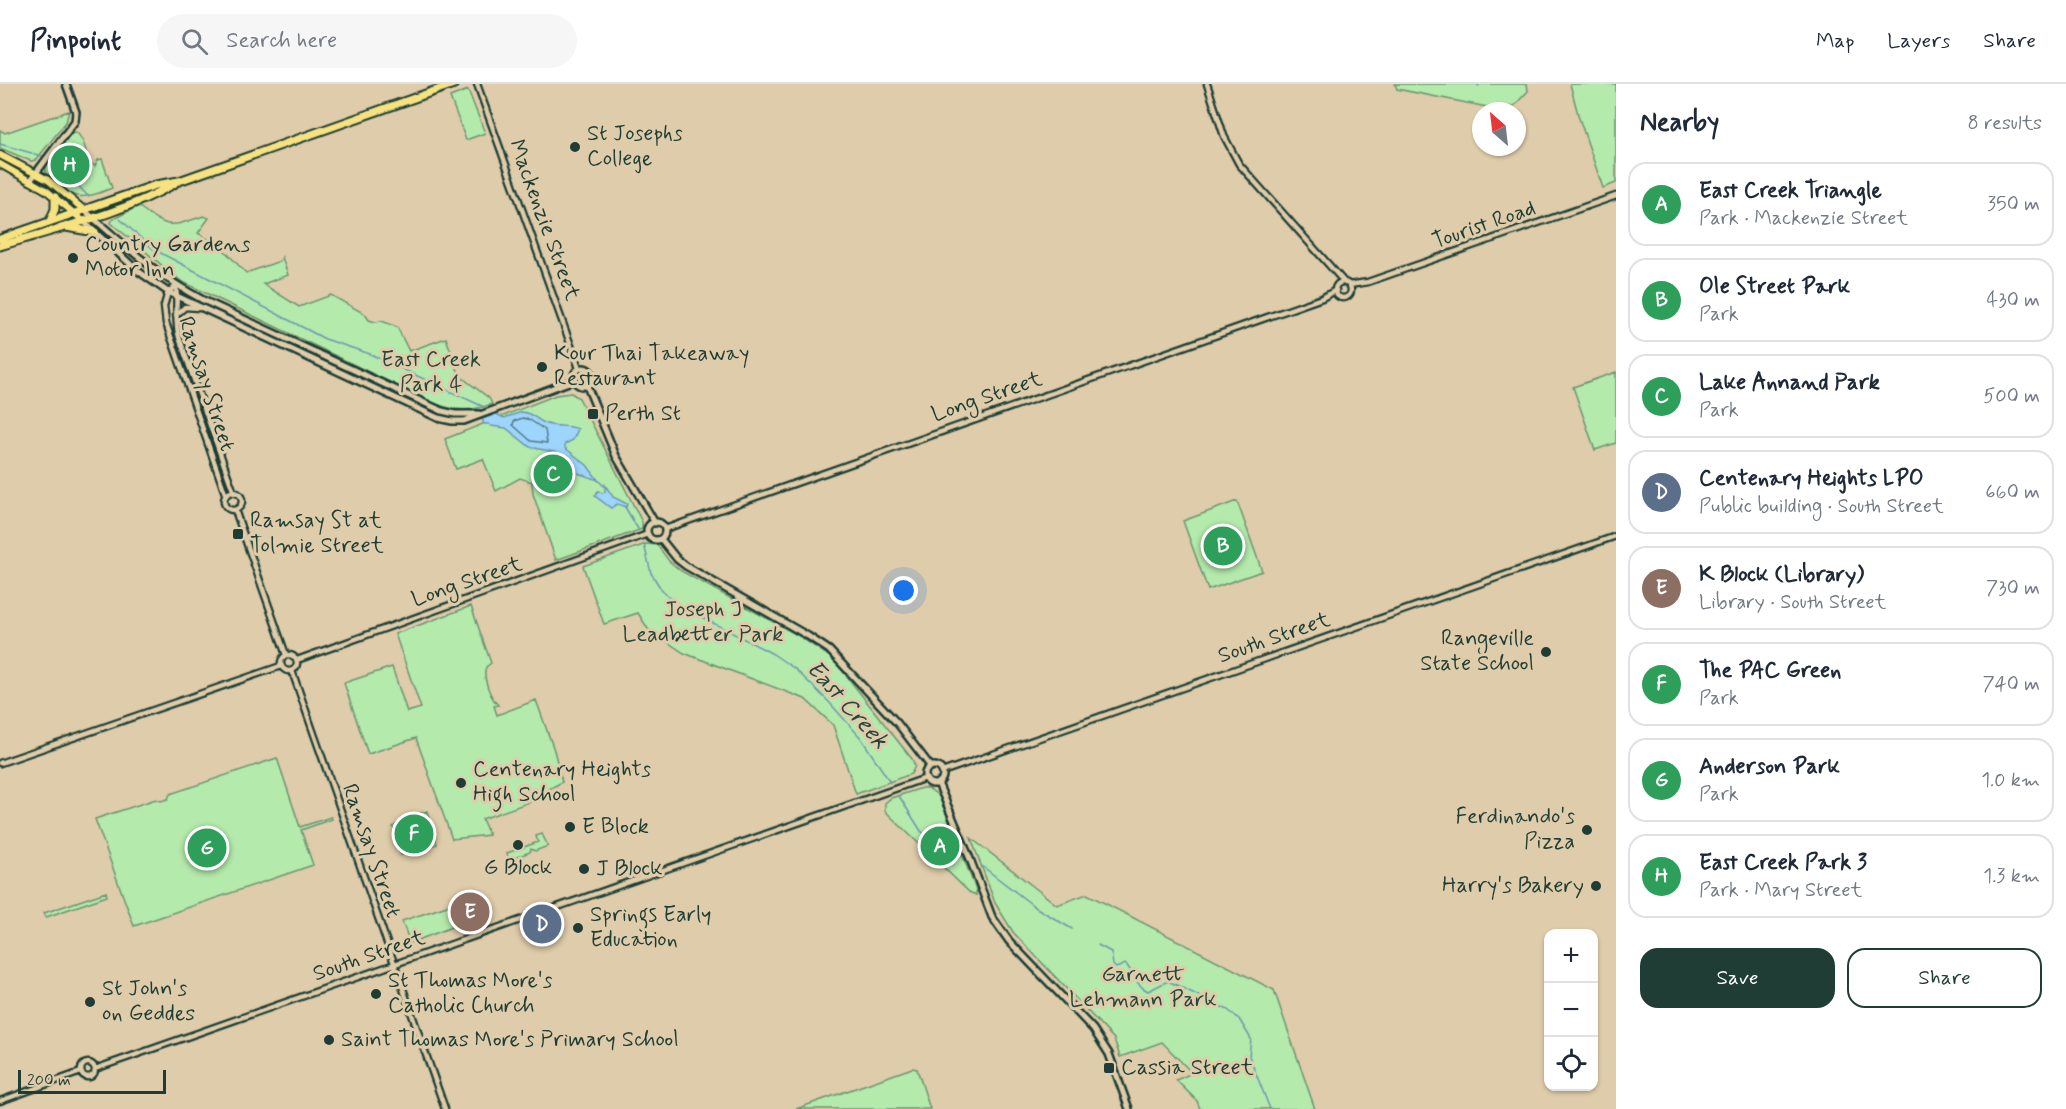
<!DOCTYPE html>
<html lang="en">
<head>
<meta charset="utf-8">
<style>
	body { margin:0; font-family:Mynerve,sans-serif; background:#f6f6f7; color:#1f2937 }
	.controls { position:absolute; right:18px; bottom:18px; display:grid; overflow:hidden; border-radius:12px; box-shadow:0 2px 4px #0004 }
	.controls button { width:54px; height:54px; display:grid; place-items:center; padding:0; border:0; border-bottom:2px solid #e0e1e3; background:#fff; color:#1f2937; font:30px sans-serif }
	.compass { position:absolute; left:1472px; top:18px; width:54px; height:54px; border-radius:50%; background:#fff; box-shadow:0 2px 4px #0004; rotate:332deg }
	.scale { position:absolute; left:18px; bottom:15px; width:148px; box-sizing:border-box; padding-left:6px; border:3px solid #1f3d34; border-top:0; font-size:16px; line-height:21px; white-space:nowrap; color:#1f3d34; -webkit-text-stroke:4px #dfccaa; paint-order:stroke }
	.you { position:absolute; left:904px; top:507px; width:21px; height:21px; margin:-15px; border:4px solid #fff; border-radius:50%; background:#1a73e8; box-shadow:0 0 0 9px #1a73e833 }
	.badge { display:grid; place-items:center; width:39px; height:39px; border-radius:50%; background:#1f3d34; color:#fff; font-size:20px; font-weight:700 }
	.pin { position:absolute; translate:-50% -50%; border:3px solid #fff; box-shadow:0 2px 6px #0006 }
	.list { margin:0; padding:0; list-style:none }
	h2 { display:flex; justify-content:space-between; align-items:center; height:78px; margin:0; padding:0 24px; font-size:26px }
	h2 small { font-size:20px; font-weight:400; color:#747a83 }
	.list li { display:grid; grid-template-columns:39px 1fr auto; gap:18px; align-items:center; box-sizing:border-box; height:84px; margin:0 12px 12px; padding:0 12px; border:2px solid #e0e1e3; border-radius:18px }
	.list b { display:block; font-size:22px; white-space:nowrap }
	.list p { margin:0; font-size:20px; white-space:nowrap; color:#747a83 }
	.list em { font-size:20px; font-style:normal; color:#747a83 }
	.actions { display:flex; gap:12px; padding:18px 24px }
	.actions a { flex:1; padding:14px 0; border:2px solid #1f3d34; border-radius:18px; text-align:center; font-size:21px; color:#1f3d34 }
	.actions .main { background:#1f3d34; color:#fff }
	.icon { flex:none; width:33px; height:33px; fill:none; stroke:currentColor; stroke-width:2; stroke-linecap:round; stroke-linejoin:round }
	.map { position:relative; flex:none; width:1616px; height:1025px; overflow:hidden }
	header { display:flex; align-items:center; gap:36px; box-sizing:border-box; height:84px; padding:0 30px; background:#fff; border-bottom:2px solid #e0e1e3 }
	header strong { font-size:28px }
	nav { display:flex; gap:33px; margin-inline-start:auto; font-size:21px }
	.search { width:420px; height:54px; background:#f6f6f7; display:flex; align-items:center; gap:15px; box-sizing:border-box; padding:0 21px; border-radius:33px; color:#747a83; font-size:22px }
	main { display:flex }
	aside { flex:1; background:#fff }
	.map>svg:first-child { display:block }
	.green { fill:#b4eaac; stroke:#6a9470; stroke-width:1.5 }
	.water { fill:#9ed5fd; stroke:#6b98ad; stroke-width:1.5 }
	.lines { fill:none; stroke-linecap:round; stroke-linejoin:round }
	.shore { stroke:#527a84; stroke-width:1.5 }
	.stream { stroke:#6b98ad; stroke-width:1.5 }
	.tertiary-casing { stroke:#1f3d34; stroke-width:9 }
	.secondary-casing { stroke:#1f3d34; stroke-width:10 }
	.primary-casing { stroke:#1f3d34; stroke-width:10 }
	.trunk-casing { stroke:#1f3d34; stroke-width:11 }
	.tertiary { stroke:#dfccaa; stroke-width:4.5 }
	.secondary { stroke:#dfccaa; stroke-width:5 }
	.primary { stroke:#f7e281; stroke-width:6 }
	.trunk { stroke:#f7e281; stroke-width:7 }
	.poi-dot { fill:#1f3d34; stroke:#dfccaa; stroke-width:2 }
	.labels { text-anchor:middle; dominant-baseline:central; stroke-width:6; stroke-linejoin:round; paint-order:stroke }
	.poi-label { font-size:22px; fill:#1f3d34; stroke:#dfccaa; text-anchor:start }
	.street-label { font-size:22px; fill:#1f3d34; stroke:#dfccaa }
	.park-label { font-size:22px; fill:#26463a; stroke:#dfccaa }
	.water-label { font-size:24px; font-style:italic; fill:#25453e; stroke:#dfccaa }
</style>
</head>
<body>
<header>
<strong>Pinpoint</strong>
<div class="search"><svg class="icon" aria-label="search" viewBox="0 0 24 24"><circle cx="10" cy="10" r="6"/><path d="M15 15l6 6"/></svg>Search here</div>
<nav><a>Map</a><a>Layers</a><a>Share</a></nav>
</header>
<main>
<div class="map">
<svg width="1616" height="1025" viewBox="0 0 1616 1025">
	<rect width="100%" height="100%" fill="#dfccaa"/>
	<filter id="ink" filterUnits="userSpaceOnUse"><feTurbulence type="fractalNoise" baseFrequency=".0167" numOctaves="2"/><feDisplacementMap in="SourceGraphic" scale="12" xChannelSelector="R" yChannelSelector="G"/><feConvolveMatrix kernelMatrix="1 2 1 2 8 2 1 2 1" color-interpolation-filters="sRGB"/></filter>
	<g filter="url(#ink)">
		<path class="green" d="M1395 0H1527L1528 7 1515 21 1502 26 1397 5Z
			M1570 0H1616V99L1603 104 1579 34Z
			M468 6 485 49 466 56 450 13Z
			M69 27 66 38 36 76 31 77 0 64V46L5 49Z
			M76 48C83 54 88 68 86 77L95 82 98 76 102 75 112 104C73 120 76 113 46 89 43 79 67 50 76 48Z
			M138 122C169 145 168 144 204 132L209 134 198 149 221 163 246 189 280 177 282 173 288 191 263 200 299 223 331 211 365 230 369 236 375 238 382 237 397 243 409 267 446 254 460 292 489 314 492 320C470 328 455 327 433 319L181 197 111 139 112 136Z
			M1616 288V359L1595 366 1573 303Z
			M571 309 579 314 642 438V445L556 476 533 410 532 398 520 394 496 407 483 375 456 385 445 355 556 311Z
			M1237 417 1262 487 1208 506 1183 437Z
			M646 460 657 461 669 477 681 487 797 551 833 575 912 675 915 682 911 690 856 710 833 641 805 615 684 569 648 545 638 529 604 540 583 482Z
			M471 522 491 579 486 583C482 593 490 613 498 621L494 622 497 631 536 616 554 666 562 698 547 706 549 711 482 735 489 751 452 755 416 654 368 670 344 599 392 583 407 628 421 624 395 550Z
			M277 674 300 743 331 733 332 735 301 746 313 781 134 842 95 735 156 715 161 717 168 715 170 710Z
			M922 704H928L939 712 976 806V811L969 808 885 727V719L891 714Z
			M427 727 429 734 427 735 433 746 432 747 434 749 437 760 401 771 399 767 401 766 393 743 404 735Z
			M542 750 548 762 535 767 531 765 530 768 509 776 507 769 538 758 536 752Z
			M971 754 1057 821 1087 810 1274 906 1315 1025H1200L1197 1017 1176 996 1192 989 1162 958 1120 973 1114 955 1013 848 995 819Z
			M106 808 107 812 46 833 44 829Z
			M450 821 457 841 410 859 402 837Z
			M912 984 917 985 930 1025H796Z"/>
		<path class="water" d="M522 328C532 329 535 334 544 339 554 344 567 340 578 345L573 356 565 360V364L587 381 598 396 569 386 565 383 558 369 530 363 506 344 491 342 489 340H484L482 335 496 330 504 334Z
			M605 401 613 413 627 420 626 423 617 420 611 424 595 412 598 407 602 409 605 408Z"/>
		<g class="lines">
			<path class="shore" d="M523 334 530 336 545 346 547 359 531 357 513 341 514 337Z"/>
			<path class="stream" d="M1476 0 1479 2
				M0 60 42 72
				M51 78 64 87 87 111
				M120 135 153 165 325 255 370 270 484 323
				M597 395 604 402
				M625 423 638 445
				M644 460 651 489 663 508 682 523 773 570 795 585 828 617 861 654 890 698
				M899 712 921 747 937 759 960 773
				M982 782 1035 823 1072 845
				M1098 861 1111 868 1113 881 1116 884 1126 880C1133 889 1136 902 1148 907L1168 897 1228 926 1239 935 1251 955 1249 972 1270 1025"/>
			<defs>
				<path id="tertiary" d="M477 0 579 284
					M1207 0 1224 52 1239 80 1345 199
					M1335 206a8 8 0 1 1 16 0a8 8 0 1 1-16 0Z
					M1349 201 1368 198 1616 112
					M176 231 185 223 200 224
					M224 417a9 9 0 1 1 18 0a9 9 0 1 1-18 0Z
					M226 412 166 239 164 222 168 208 176 202C178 220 174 235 179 253L234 409
					M235 426 286 571
					M665 445 1322 214 1336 206
					M281 579a8 8 0 1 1 16 0a8 8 0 1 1-16 0Z
					M297 576 648 450
					M292 587 445 1025
					M0 679 281 582
					M942 688 1616 452
					M81 986a7 7 0 1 1 14 0a7 7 0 1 1-14 0Z
					M95 985 926 694
					M0 1017 81 988"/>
				<path id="secondary" d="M30 97 75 37 76 28 66 0
					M84 126C122 159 157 192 203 216L442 327 455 330H479
					M83 137 138 187 168 208 438 334 452 337H464L574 296
					M574 293a9 9 0 1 1 18 0a9 9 0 1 1-18 0Z
					M587 302 616 372 655 439
					M647 447a9 9 0 1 1 18 0a9 9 0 1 1-18 0Z
					M661 455 677 475 686 482 808 552 829 566 898 640 931 683
					M925 691a9 9 0 1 1 18 0a9 9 0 1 1-18 0Z
					M938 699 970 775 992 833 1009 857 1093 945 1109 970 1129 1025"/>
				<path id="primary" d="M0 71 48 96 84 126
					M0 80 46 106 82 136"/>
				<path id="trunk" d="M50 137 55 125V113
					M66 143 95 148
					M0 155 156 101 179 97 454 0
					M0 162C58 144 121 130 174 100"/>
			</defs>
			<use href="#tertiary" class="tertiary-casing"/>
			<use href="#secondary" class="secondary-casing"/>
			<use href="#primary" class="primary-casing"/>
			<use href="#trunk" class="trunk-casing"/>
			<use href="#tertiary" class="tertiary"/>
			<use href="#secondary" class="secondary"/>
			<use href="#primary" class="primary"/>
			<use href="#trunk" class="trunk"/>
		</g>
	</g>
	<g class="poi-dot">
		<circle cx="575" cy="63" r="6"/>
		<circle cx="73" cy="174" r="6"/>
		<circle cx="542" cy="283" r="6"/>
		<rect x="587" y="324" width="12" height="12" rx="3"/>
		<rect x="232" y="444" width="12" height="12" rx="3"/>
		<circle cx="1546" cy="568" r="6"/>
		<circle cx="461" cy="699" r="6"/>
		<circle cx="570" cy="743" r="6"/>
		<circle cx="1587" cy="746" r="6"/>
		<circle cx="518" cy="761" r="6"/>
		<circle cx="584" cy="785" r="6"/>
		<circle cx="1596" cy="802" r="6"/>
		<circle cx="578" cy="844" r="6"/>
		<circle cx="376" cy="910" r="6"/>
		<circle cx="90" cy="918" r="6"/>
		<circle cx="329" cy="956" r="6"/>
		<rect x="1103" y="978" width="12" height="12" rx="3"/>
	</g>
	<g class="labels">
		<g class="poi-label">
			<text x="587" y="50">St Josephs<tspan x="587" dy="25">College</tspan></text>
			<text x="85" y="161">Country Gardens<tspan x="85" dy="25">Motor Inn</tspan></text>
			<text x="554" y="270">Kour Thai Takeaway<tspan x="554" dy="25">Restaurant</tspan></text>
			<text x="605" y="330">Perth St</text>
			<text x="250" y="437">Ramsay St at<tspan x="250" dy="25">Tolmie Street</tspan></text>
			<text x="1534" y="555" text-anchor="end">Rangeville<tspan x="1534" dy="25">State School</tspan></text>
			<text x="473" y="686">Centenary Heights<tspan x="473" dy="25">High School</tspan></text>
			<text x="1575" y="733" text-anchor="end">Ferdinando's<tspan x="1575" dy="25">Pizza</tspan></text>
			<text x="582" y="743">E Block</text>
			<text x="518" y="784" text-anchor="middle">G Block</text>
			<text x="596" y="785">J Block</text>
			<text x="1584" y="802" text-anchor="end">Harry's Bakery</text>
			<text x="590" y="831">Springs Early<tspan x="590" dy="25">Education</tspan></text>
			<text x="388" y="897">St Thomas More's<tspan x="388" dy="25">Catholic Church</tspan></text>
			<text x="102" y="905">St John's<tspan x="102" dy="25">on Geddes</tspan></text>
			<text x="341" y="956">Saint Thomas More's Primary School</text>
			<text x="1121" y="984">Cassia Street</text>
		</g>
		<g class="street-label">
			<text transform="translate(544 136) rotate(70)">Mackenzie Street</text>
			<text transform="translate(1484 141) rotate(-19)">Tourist Road</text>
			<text transform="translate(206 300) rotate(72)">Ramsay Street</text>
			<text transform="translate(987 313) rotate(-19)">Long Street</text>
			<text transform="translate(467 498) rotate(-19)">Long Street</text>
			<text transform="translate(1274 554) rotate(-19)">South Street</text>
			<text transform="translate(371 767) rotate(71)">Ramsay Street</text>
			<text transform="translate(369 872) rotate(-19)">South Street</text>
		</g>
		<g class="park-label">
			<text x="431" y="276">East Creek<tspan x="431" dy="25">Park 4</tspan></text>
			<text x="703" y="526">Joseph J<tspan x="703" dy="25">Leadbetter Park</tspan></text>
			<text x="1143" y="891">Garnett<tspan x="1143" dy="25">Lehmann Park</tspan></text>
		</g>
		<g class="water-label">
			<text transform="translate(847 621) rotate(48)">East Creek</text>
		</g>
	</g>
</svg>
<div class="controls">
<button>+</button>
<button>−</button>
<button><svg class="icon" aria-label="locate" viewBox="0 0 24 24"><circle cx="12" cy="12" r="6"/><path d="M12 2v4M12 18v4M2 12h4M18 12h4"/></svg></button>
</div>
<svg class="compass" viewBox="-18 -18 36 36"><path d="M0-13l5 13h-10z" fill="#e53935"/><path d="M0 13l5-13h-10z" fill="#747a83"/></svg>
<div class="scale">200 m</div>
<div class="you"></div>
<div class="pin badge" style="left:940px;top:762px;background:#2e9e5b">A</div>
<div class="pin badge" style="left:1223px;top:462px;background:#2e9e5b">B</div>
<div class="pin badge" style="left:553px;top:390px;background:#2e9e5b">C</div>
<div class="pin badge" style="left:542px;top:840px;background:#5c6f8a">D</div>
<div class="pin badge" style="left:470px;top:828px;background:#8d6e63">E</div>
<div class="pin badge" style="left:414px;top:750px;background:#2e9e5b">F</div>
<div class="pin badge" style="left:207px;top:764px;background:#2e9e5b">G</div>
<div class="pin badge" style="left:70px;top:81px;background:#2e9e5b">H</div>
</div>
<aside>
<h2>Nearby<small>8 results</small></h2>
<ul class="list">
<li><span class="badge" style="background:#2e9e5b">A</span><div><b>East Creek Triangle</b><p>Park · Mackenzie Street</p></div><em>350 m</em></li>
<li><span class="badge" style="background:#2e9e5b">B</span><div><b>Ole Street Park</b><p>Park</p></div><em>430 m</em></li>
<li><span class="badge" style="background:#2e9e5b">C</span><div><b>Lake Annand Park</b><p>Park</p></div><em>500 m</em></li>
<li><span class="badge" style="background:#5c6f8a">D</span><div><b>Centenary Heights LPO</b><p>Public building · South Street</p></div><em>660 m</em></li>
<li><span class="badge" style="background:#8d6e63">E</span><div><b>K Block (Library)</b><p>Library · South Street</p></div><em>730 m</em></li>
<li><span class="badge" style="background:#2e9e5b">F</span><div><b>The PAC Green</b><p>Park</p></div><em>740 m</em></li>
<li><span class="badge" style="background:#2e9e5b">G</span><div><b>Anderson Park</b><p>Park</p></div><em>1.0 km</em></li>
<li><span class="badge" style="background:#2e9e5b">H</span><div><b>East Creek Park 3</b><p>Park · Mary Street</p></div><em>1.3 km</em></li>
</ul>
<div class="actions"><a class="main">Save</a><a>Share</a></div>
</aside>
</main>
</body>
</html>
